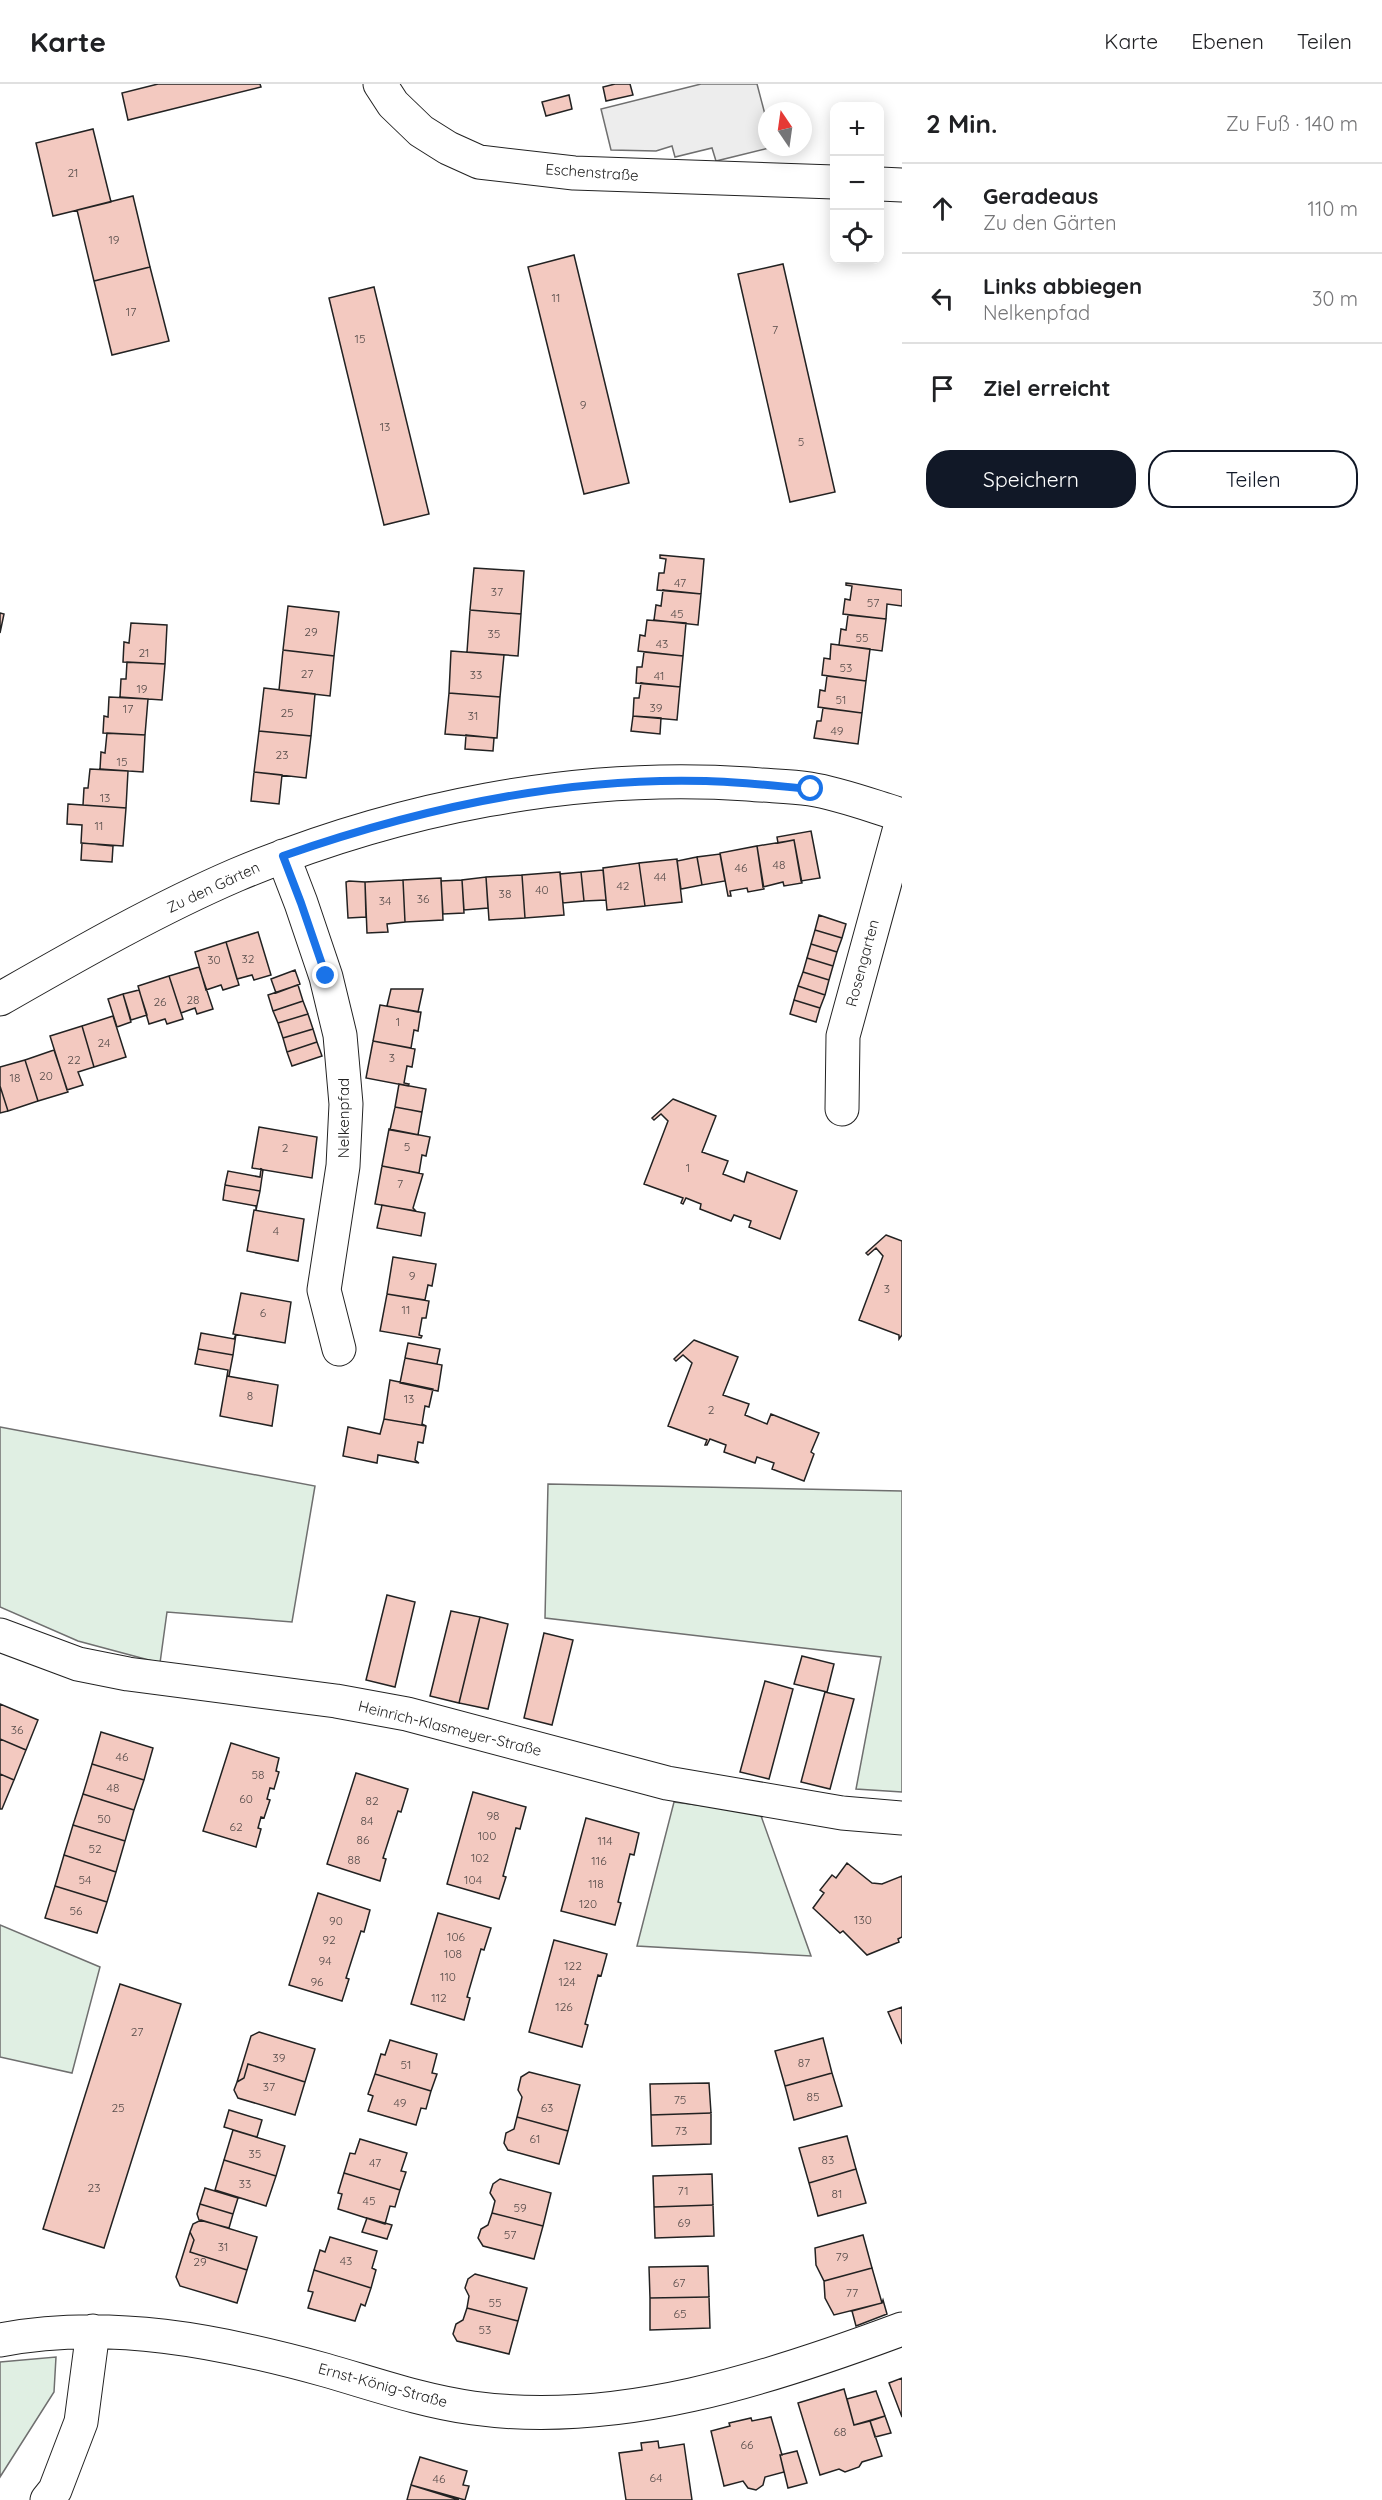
<!DOCTYPE html>
<html lang="de">
<head>
<meta charset="utf-8">
<style>
	body { margin:0; font-family:Quicksand,sans-serif; background:#f2f2f2; color:#202124 }
	.controls { position:absolute; right:18px; top:18px; display:grid; overflow:hidden; border-radius:12px; box-shadow:0 3px 15px #0003 }
	.controls button { width:54px; height:54px; display:grid; place-items:center; padding:0; border:0; border-bottom:2px solid #e0e0e0; background:#fff; color:#202124; font:30px sans-serif }
	.compass { position:absolute; left:758px; top:18px; width:54px; height:54px; border-radius:50%; background:#fff; box-shadow:0 3px 15px #0003; rotate:347deg }
	.stop { position:absolute; width:18px; height:18px; margin:-14px; border:4px solid #1a73e8; border-radius:50%; background:#fff }
	.stop.end { background:#1a73e8; border-color:#fff; box-shadow:0 2px 6px #0008 }
	.list { margin:0; padding:0; list-style:none }
	h2 { display:flex; justify-content:space-between; align-items:center; height:78px; margin:0; padding:0 24px; font-size:26px }
	h2 small { font-size:20px; font-weight:400; color:#757577 }
	.list li { display:grid; grid-template-columns:39px 1fr auto; gap:18px; align-items:center; box-sizing:border-box; height:90px; padding:0 24px; border-top:2px solid #e0e0e0 }
	.list b { display:block; font-size:22px; white-space:nowrap }
	.list p { margin:0; font-size:20px; white-space:nowrap; color:#757577 }
	.list em { font-size:20px; font-style:normal; color:#757577 }
	.actions { display:flex; gap:12px; padding:18px 24px }
	.actions a { flex:1; padding:14px 0; border:2px solid #111827; border-radius:24px; text-align:center; font-size:21px; color:#111827 }
	.actions .main { background:#111827; color:#fff }
	.icon { flex:none; width:33px; height:33px; fill:none; stroke:currentColor; stroke-width:2; stroke-linecap:round; stroke-linejoin:round }
	.map { position:relative; flex:none; width:902px; height:2416px; overflow:hidden }
	header { display:flex; align-items:center; gap:36px; box-sizing:border-box; height:84px; padding:0 30px; background:#fff; border-bottom:2px solid #e0e0e0 }
	header strong { font-size:28px }
	nav { display:flex; gap:33px; margin-inline-start:auto; font-size:21px }
	main { display:flex }
	aside { flex:1; background:#fff }
	.map>svg:first-child { display:block }
	.green { fill:#e0efe3; stroke:#6f6f6f; stroke-width:1.5 }
	.parking { fill:#ededed; stroke:#6f6f6f; stroke-width:1.5 }
	.building { fill:#f3c9c0; stroke:#222; stroke-width:1.5 }
	.lines { fill:none; stroke-linecap:round; stroke-linejoin:round }
	.minor-casing { stroke:#222; stroke-width:35 }
	.minor { stroke:#fff; stroke-width:33 }
	.route { stroke:#1a73e8; stroke-width:8 }
	.labels { text-anchor:middle; dominant-baseline:central; stroke-width:4.5; stroke-linejoin:round; paint-order:stroke }
	.number-label { font-size:12px; fill:#564c4a }
	.street-label { font-size:15px; fill:#222; stroke:#fff }
</style>
</head>
<body>
<header>
<strong>Karte</strong>
<nav><a>Karte</a><a>Ebenen</a><a>Teilen</a></nav>
</header>
<main>
<div class="map">
<svg width="902" height="2416" viewBox="0 0 902 2416">
	<rect width="100%" height="100%" fill="#fff"/>
	<path class="green" d="M0 1343 315 1402 292 1538 167 1528 160 1579 78 1557 0 1523Z
		M548 1400 902 1407V1708L856 1705 881 1573 545 1534Z
		M674 1718 760 1729 811 1872 637 1862Z
		M0 1841 100 1883 72 1989 0 1973Z
		M56 2273 54 2308 0 2393V2278Z"/>
	<path class="parking" d="M701 0H757L767 38V63H773L716 77 712 64 675 73 672 62 656 67 611 66 601 25Z"/>
	<path class="building" d="M158 0H260L261 3 128 36 122 9Z
		M615 0H630L633 11 606 17 603 3Z
		M569 11 572 25 546 32 542 18Z
		M93 45 111 118 53 132 36 59Z
		M133 112 150 183 94 197 77 126Z
		M574 171 629 399 584 410 528 183Z
		M783 180 835 408 790 418 738 190Z
		M150 183 169 257 112 271 94 197Z
		M374 203 429 430 384 441 329 214Z
		M660 471 704 475 701 510 657 506 659 489H664L666 475 660 474Z
		M474 484 524 487 521 530 470 526Z
		M846 499 902 506V522L887 520 886 535 843 530 845 515 850 516 852 502 846 501Z
		M663 506 701 510 698 541 654 536 656 521 661 522Z
		M288 522 339 528 334 572 283 566Z
		M470 526 521 530 518 572 467 568Z
		M0 529 4 530 0 549Z
		M848 531 886 535 882 567 839 561 841 545 846 546Z
		M647 536 686 539 683 572 638 567 640 551 645 552Z
		M131 539 167 541 165 580 123 578 124 558 129 559Z
		M831 560 870 565 866 597 822 591 824 574 830 575Z
		M283 566 334 572 330 612 279 606Z
		M451 567 504 571 500 613 449 609Z
		M644 568 683 572 680 603 636 599 637 583H642Z
		M127 578 165 580 162 616 120 613 121 595H126Z
		M827 592 866 597 862 629 818 623 820 606 825 607Z
		M641 599 680 603 677 636 633 632 634 614H639Z
		M264 604 315 610 311 652 259 647Z
		M449 609 500 613 497 654 445 650Z
		M109 613 148 615 145 651 103 649 104 632 108 633Z
		M823 624 862 629 858 660 814 654 817 637H821Z
		M633 632 661 634 660 650 631 647Z
		M259 647 311 652 306 694 254 688Z
		M107 649 145 651 143 688 100 685 101 668 105 669Z
		M466 651 494 654 493 667 465 665Z
		M90 685 128 687 126 724 83 721 84 704H88Z
		M254 688 282 691 279 720 251 717Z
		M68 720 126 724 123 762 81 759 82 741 67 740Z
		M811 747 820 794 801 797 794 756 778 759 777 753Z
		M794 756 802 799 784 802 783 798 763 803 757 762Z
		M82 759 113 762 112 778 81 776Z
		M757 762 764 805 748 808 747 804 730 807 731 812H728L720 769Z
		M720 770 725 797 702 801 697 773Z
		M697 773 702 801 681 805 677 777Z
		M677 775 682 818 645 822 639 779Z
		M639 779 645 822 607 826 603 784Z
		M603 786 606 816 584 817 581 788Z
		M560 788 564 831 525 834 522 791Z
		M581 788 584 817 563 819 560 790Z
		M522 791 525 834 489 836 486 793Z
		M486 793 488 824 464 826 462 796Z
		M441 794 443 836 405 838 403 796Z
		M403 796 405 838 387 840 388 848 367 849 365 798Z
		M462 796 464 829 443 830 441 797Z
		M349 797 365 798 366 833 348 834 346 798Z
		M819 831 846 840 842 854 815 846Z
		M815 846 842 854 837 868 811 860Z
		M258 848 271 891 254 896 252 891 237 895 226 858Z
		M226 858 239 901 223 906 221 901 206 906 195 868Z
		M811 860 837 868 833 882 807 874Z
		M807 874 833 882 829 896 803 888Z
		M199 883 213 925 197 930 195 924 181 929 169 892Z
		M295 886 300 900 276 909 271 895Z
		M803 888 829 896 825 911 798 902Z
		M169 892 183 935 167 940 165 935 149 940 138 902Z
		M298 901 303 917 273 927 268 911Z
		M798 902 825 911 820 924 794 916Z
		M391 905H423L418 928 387 922Z
		M139 906 147 931 131 936 123 910Z
		M123 910 131 938 117 943 108 915Z
		M794 916 820 924 816 938 790 930Z
		M303 917 308 930 278 939 273 927Z
		M380 921 421 928 418 947 414 946 411 964 373 957Z
		M308 930 313 945 283 954 278 939Z
		M113 932 126 973 94 983 82 942Z
		M82 942 94 983 78 988 83 1001 67 1006 50 952Z
		M313 945 317 958 287 968 283 954Z
		M373 957 415 965 412 983 407 982 404 999 409 1000 408 1002 366 994Z
		M317 958 322 972 292 982 287 968Z
		M54 966 68 1008 38 1017 25 976Z
		M25 976 38 1017 8 1027 0 1002V983Z
		M399 1000 426 1005 422 1028 395 1023Z
		M0 1002 8 1027 0 1029Z
		M673 1015 716 1032 702 1068 728 1077 723 1090 744 1098 747 1088 797 1107 780 1155 749 1143 751 1137 734 1131 731 1137 700 1125 701 1120 686 1114 683 1120 681 1119 683 1114 644 1100 668 1037 661 1030 654 1036 652 1034Z
		M395 1023 422 1028 418 1051 390 1046Z
		M259 1043 317 1053 312 1094 252 1084Z
		M389 1045 430 1053 426 1072 422 1071 419 1089 382 1082Z
		M382 1082 423 1090 413 1124 416 1127 375 1120Z
		M261 1085 263 1086 260 1107 225 1101 228 1087 260 1093Z
		M225 1101 260 1107 256 1126V1122L223 1116Z
		M382 1121 425 1129 421 1152 377 1144Z
		M254 1126 304 1135 298 1177 247 1167Z
		M886 1151 902 1157V1251L899 1255V1251L859 1236 883 1172 876 1164 868 1171 866 1169Z
		M393 1173 436 1180 432 1202 428 1201 425 1216 387 1210Z
		M241 1209 291 1218 285 1259 233 1250Z
		M387 1210 429 1217 426 1234H422L419 1251 422 1252 421 1254 380 1247Z
		M201 1249 234 1255 236 1250 233 1271 198 1265Z
		M694 1256 738 1273 723 1311 749 1320 745 1331 767 1340 771 1330 819 1349 811 1368 814 1370 804 1397 772 1385 774 1379 757 1373 755 1379 724 1368 726 1361 710 1355 707 1361H705L707 1356 668 1342 692 1279 683 1271 676 1277 674 1275Z
		M408 1259 440 1265 437 1280 405 1274Z
		M198 1265 233 1271 229 1292H227L228 1286 195 1280Z
		M405 1274 442 1281 438 1307 400 1299Z
		M227 1292 278 1301 272 1342 220 1332Z
		M390 1296 433 1305 429 1323 425 1322 422 1340 426 1342 384 1335Z
		M384 1335 426 1342 423 1359 418 1358 415 1376 419 1379 378 1371 377 1379 343 1372 348 1343 380 1350Z
		M387 1511 415 1518 395 1603 366 1596Z
		M451 1527 480 1533 459 1619 430 1612Z
		M480 1533 508 1540 488 1625 459 1619Z
		M544 1549 573 1556 552 1641 524 1634Z
		M802 1572 834 1580 827 1608 794 1600Z
		M765 1597 793 1605 769 1695 740 1688Z
		M825 1608 854 1615 830 1705 801 1698Z
		M0 1620 38 1636 26 1666 0 1655Z
		M101 1648 153 1664 144 1696 92 1680Z
		M0 1655 26 1666 14 1696 0 1690Z
		M231 1659 279 1674 276 1687 279 1688 274 1705 270 1704 267 1715 270 1716 264 1734 261 1733 258 1744 261 1745 256 1763 203 1747Z
		M92 1680 144 1696 134 1726 83 1710Z
		M356 1689 408 1705 401 1728 398 1727 383 1774 386 1775 380 1797 327 1780Z
		M0 1690 14 1696 2 1725H0Z
		M473 1708 526 1723 520 1745 516 1744 503 1792 506 1793 499 1815 447 1800Z
		M83 1710 134 1726 125 1757 73 1741Z
		M586 1734 639 1749 634 1771 630 1770 618 1818 621 1819 615 1841 561 1827Z
		M73 1741 125 1757 116 1788 64 1771Z
		M64 1771 116 1788 107 1818 55 1802Z
		M847 1779 872 1799 882 1800 902 1792V1853L898 1855 899 1858 867 1871 843 1847 840 1849 813 1824 824 1809 820 1806 832 1791 836 1794Z
		M55 1802 107 1818 97 1849 45 1834Z
		M318 1809 370 1826 364 1848 361 1847 346 1894 349 1895 342 1917 289 1901Z
		M438 1829 491 1844 484 1866 481 1865 467 1913 470 1914 464 1936 411 1920Z
		M554 1856 607 1870 601 1892 598 1891 585 1940 588 1941 582 1963 529 1948Z
		M120 1900 181 1920 104 2164 43 2145Z
		M902 1923V1960L888 1928Z
		M259 1948 315 1965 305 1998 248 1980 244 1994 237 1998 251 1952Z
		M823 1954 832 1989 785 2002 775 1967Z
		M390 1956 437 1970 432 1989 437 1990 431 2007 375 1990 381 1970 385 1971Z
		M248 1980 305 1998 295 2031 238 2014 234 2006 237 1998 244 1994Z
		M529 1988 580 2001 568 2047 517 2033 522 2013 518 2006 521 1993Z
		M832 1989 842 2022 794 2036 785 2002Z
		M375 1990 431 2007 426 2025 421 2024 416 2041 368 2027 373 2012 368 2010Z
		M709 1999 711 2029 651 2031 650 2000Z
		M229 2026 262 2036 257 2053 224 2043Z
		M711 2029V2060L652 2062 651 2031Z
		M517 2033 568 2047 559 2080 508 2066 504 2059 506 2049 514 2045Z
		M233 2046 285 2062 276 2092 224 2076Z
		M847 2052 856 2085 809 2099 799 2064Z
		M360 2055 407 2069 401 2087 406 2088 400 2106 344 2089 350 2069 355 2070Z
		M224 2076 276 2092 266 2122 215 2106Z
		M856 2085 866 2119 818 2132 809 2099Z
		M344 2089 400 2106 395 2123 390 2122 385 2140 338 2125 342 2110 338 2109Z
		M712 2090 713 2121 654 2123 653 2092Z
		M500 2095 551 2109 543 2142 492 2129 495 2117 490 2109 493 2100Z
		M205 2104 238 2114 233 2130 200 2120Z
		M200 2120 233 2130 229 2144 199 2136 197 2130Z
		M713 2121 714 2152 655 2154 654 2123Z
		M492 2129 543 2142 534 2175 483 2162 478 2154 481 2145 488 2141Z
		M367 2134 392 2141 387 2155 362 2148Z
		M201 2136 257 2153 247 2186 190 2168 194 2156 190 2148 193 2140Z
		M190 2148 194 2156 190 2168 247 2186 237 2219 180 2202 176 2193Z
		M863 2151 872 2184 824 2197 816 2181 815 2164Z
		M330 2153 377 2167 372 2184 376 2186 371 2204 314 2186 320 2166 325 2168Z
		M708 2182 709 2213 650 2214 649 2183Z
		M872 2184 882 2219 834 2231 825 2214 824 2197Z
		M314 2186 371 2204 365 2222 361 2220 355 2237 308 2224 313 2208 308 2207Z
		M475 2190 527 2204 518 2237 467 2224 469 2212 465 2204 468 2195Z
		M709 2213 710 2244 650 2246V2214Z
		M883 2216 887 2230 856 2242 852 2227 882 2219Z
		M467 2224 518 2237 509 2270 457 2257 453 2250 456 2240 463 2236Z
		M902 2294V2333L889 2299Z
		M844 2305 854 2341 870 2337 882 2372 862 2378 859 2383 845 2388 839 2385 820 2391 798 2319Z
		M876 2307 885 2332 854 2341 847 2315Z
		M885 2332 891 2349 875 2353 870 2337Z
		M771 2333 782 2371H780L784 2388 765 2393 763 2401 756 2406 748 2404 743 2397 724 2402 711 2347 730 2342 729 2339 751 2334 752 2337Z
		M658 2357 659 2364 684 2360 692 2416H626L619 2369 642 2366 641 2359Z
		M797 2367 807 2399 788 2404 780 2371Z
		M420 2373 467 2387 463 2401 469 2402 465 2416 411 2401Z
		M411 2401 459 2416H407Z"/>
	<g class="lines">
		<defs>
			<path id="minor" d="M380 0 393 20 421 47 448 64 479 78 574 89 834 98
				M880 100 902 101
				M283 772 301 819 326 893 340 951 346 1020 343 1082 324 1206 339 1265
				M0 915C77 871 155 826 236 791 396 724 575 688 748 700 769 702 790 702 810 705 841 710 872 722 902 731
				M842 1025 843 952 902 736
				M0 1551 78 1580 128 1590 336 1617 407 1630 667 1699 842 1729 902 1734
				M0 2256C109 2235 220 2257 325 2286 374 2300 422 2317 473 2324 618 2344 768 2295 902 2245
				M47 2416 55 2406 81 2338 93 2247"/>
		</defs>
		<use href="#minor" class="minor-casing"/>
		<use href="#minor" class="minor"/>
	</g>
	<g class="lines">
		<path class="route" d="M326 892 301 819 283 772C417 725 563 693 706 697 741 698 776 702 811 705"/>
	</g>
	<g class="labels">
		<g class="number-label">
			<text x="73" y="88">21</text>
			<text x="114" y="155">19</text>
			<text x="556" y="213">11</text>
			<text x="131" y="227">17</text>
			<text x="775" y="245">7</text>
			<text x="360" y="254">15</text>
			<text x="583" y="320">9</text>
			<text x="385" y="342">13</text>
			<text x="801" y="357">5</text>
			<text x="680" y="498">47</text>
			<text x="497" y="507">37</text>
			<text x="873" y="518">57</text>
			<text x="677" y="529">45</text>
			<text x="311" y="547">29</text>
			<text x="494" y="549">35</text>
			<text x="862" y="553">55</text>
			<text x="662" y="559">43</text>
			<text x="144" y="568">21</text>
			<text x="846" y="583">53</text>
			<text x="307" y="589">27</text>
			<text x="476" y="590">33</text>
			<text x="659" y="591">41</text>
			<text x="142" y="604">19</text>
			<text x="841" y="615">51</text>
			<text x="656" y="623">39</text>
			<text x="128" y="624">17</text>
			<text x="287" y="628">25</text>
			<text x="473" y="631">31</text>
			<text x="837" y="646">49</text>
			<text x="282" y="670">23</text>
			<text x="122" y="677">15</text>
			<text x="105" y="713">13</text>
			<text x="99" y="741">11</text>
			<text x="779" y="780">48</text>
			<text x="741" y="783">46</text>
			<text x="660" y="792">44</text>
			<text x="623" y="801">42</text>
			<text x="542" y="805">40</text>
			<text x="505" y="809">38</text>
			<text x="423" y="814">36</text>
			<text x="385" y="816">34</text>
			<text x="248" y="874">32</text>
			<text x="214" y="875">30</text>
			<text x="193" y="915">28</text>
			<text x="160" y="917">26</text>
			<text x="398" y="937">1</text>
			<text x="104" y="958">24</text>
			<text x="392" y="973">3</text>
			<text x="74" y="975">22</text>
			<text x="46" y="991">20</text>
			<text x="15" y="993">18</text>
			<text x="407" y="1062">5</text>
			<text x="285" y="1063">2</text>
			<text x="688" y="1083">1</text>
			<text x="400" y="1099">7</text>
			<text x="276" y="1146">4</text>
			<text x="412" y="1191">9</text>
			<text x="887" y="1204">3</text>
			<text x="406" y="1225">11</text>
			<text x="263" y="1228">6</text>
			<text x="250" y="1311">8</text>
			<text x="409" y="1314">13</text>
			<text x="711" y="1325">2</text>
			<text x="17" y="1645">36</text>
			<text x="122" y="1672">46</text>
			<text x="258" y="1690">58</text>
			<text x="113" y="1703">48</text>
			<text x="246" y="1714">60</text>
			<text x="372" y="1716">82</text>
			<text x="493" y="1731">98</text>
			<text x="104" y="1734">50</text>
			<text x="367" y="1736">84</text>
			<text x="236" y="1742">62</text>
			<text x="487" y="1751">100</text>
			<text x="363" y="1755">86</text>
			<text x="605" y="1756">114</text>
			<text x="95" y="1764">52</text>
			<text x="480" y="1773">102</text>
			<text x="354" y="1775">88</text>
			<text x="599" y="1776">116</text>
			<text x="85" y="1795">54</text>
			<text x="473" y="1795">104</text>
			<text x="596" y="1799">118</text>
			<text x="588" y="1819">120</text>
			<text x="76" y="1826">56</text>
			<text x="863" y="1835">130</text>
			<text x="336" y="1836">90</text>
			<text x="456" y="1852">106</text>
			<text x="329" y="1855">92</text>
			<text x="453" y="1869">108</text>
			<text x="325" y="1876">94</text>
			<text x="573" y="1881">122</text>
			<text x="448" y="1892">110</text>
			<text x="317" y="1897">96</text>
			<text x="567" y="1897">124</text>
			<text x="439" y="1913">112</text>
			<text x="564" y="1922">126</text>
			<text x="137" y="1947">27</text>
			<text x="279" y="1973">39</text>
			<text x="804" y="1978">87</text>
			<text x="406" y="1980">51</text>
			<text x="269" y="2002">37</text>
			<text x="813" y="2012">85</text>
			<text x="680" y="2015">75</text>
			<text x="400" y="2018">49</text>
			<text x="118" y="2023">25</text>
			<text x="547" y="2023">63</text>
			<text x="681" y="2046">73</text>
			<text x="535" y="2054">61</text>
			<text x="255" y="2069">35</text>
			<text x="828" y="2075">83</text>
			<text x="375" y="2078">47</text>
			<text x="245" y="2099">33</text>
			<text x="94" y="2103">23</text>
			<text x="683" y="2106">71</text>
			<text x="837" y="2109">81</text>
			<text x="369" y="2116">45</text>
			<text x="520" y="2123">59</text>
			<text x="684" y="2138">69</text>
			<text x="510" y="2150">57</text>
			<text x="223" y="2162">31</text>
			<text x="842" y="2172">79</text>
			<text x="346" y="2176">43</text>
			<text x="200" y="2177">29</text>
			<text x="679" y="2198">67</text>
			<text x="852" y="2208">77</text>
			<text x="495" y="2218">55</text>
			<text x="680" y="2229">65</text>
			<text x="485" y="2245">53</text>
			<text x="840" y="2347">68</text>
			<text x="747" y="2360">66</text>
			<text x="656" y="2393">64</text>
			<text x="439" y="2394">46</text>
		</g>
		<g class="street-label">
			<text transform="translate(592 88) rotate(4)">Eschenstraße</text>
			<text transform="translate(213 803) rotate(-25)">Zu den Gärten</text>
			<text transform="translate(862 879) rotate(-75)">Rosengarten</text>
			<text transform="translate(343 1034) rotate(-90)">Nelkenpfad</text>
			<text transform="translate(450 1644) rotate(14)">Heinrich-Klasmeyer-Straße</text>
			<text transform="translate(383 2301) rotate(15)">Ernst-König-Straße</text>
		</g>
	</g>
</svg>
<div class="controls">
<button>+</button>
<button>−</button>
<button><svg class="icon" aria-label="locate" viewBox="0 0 24 24"><circle cx="12" cy="12" r="6"/><path d="M12 2v4M12 18v4M2 12h4M18 12h4"/></svg></button>
</div>
<svg class="compass" viewBox="-18 -18 36 36"><path d="M0-13l5 13h-10z" fill="#e53935"/><path d="M0 13l5-13h-10z" fill="#757577"/></svg>
<div class="stop" style="left:811px;top:705px"></div>
<div class="stop end" style="left:326px;top:892px"></div>
</div>
<aside>
<h2>2 Min.<small>Zu Fuß · 140 m</small></h2>
<ul class="list">
<li><svg class="icon" aria-label="ahead" viewBox="0 0 24 24"><path d="M12 20V5M6 11l6-6 6 6"/></svg><div><b>Geradeaus</b><p>Zu den Gärten</p></div><em>110 m</em></li>
<li><svg class="icon" aria-label="left" viewBox="0 0 24 24"><path d="M17 20v-9H6M10 6l-5 5 5 5"/></svg><div><b>Links abbiegen</b><p>Nelkenpfad</p></div><em>30 m</em></li>
<li><svg class="icon" aria-label="arrive" viewBox="0 0 24 24"><path d="M6 21V4h12l-3 4 3 4H6"/></svg><div><b>Ziel erreicht</b></div></li>
</ul>
<div class="actions"><a class="main">Speichern</a><a>Teilen</a></div>
</aside>
</main>
</body>
</html>
